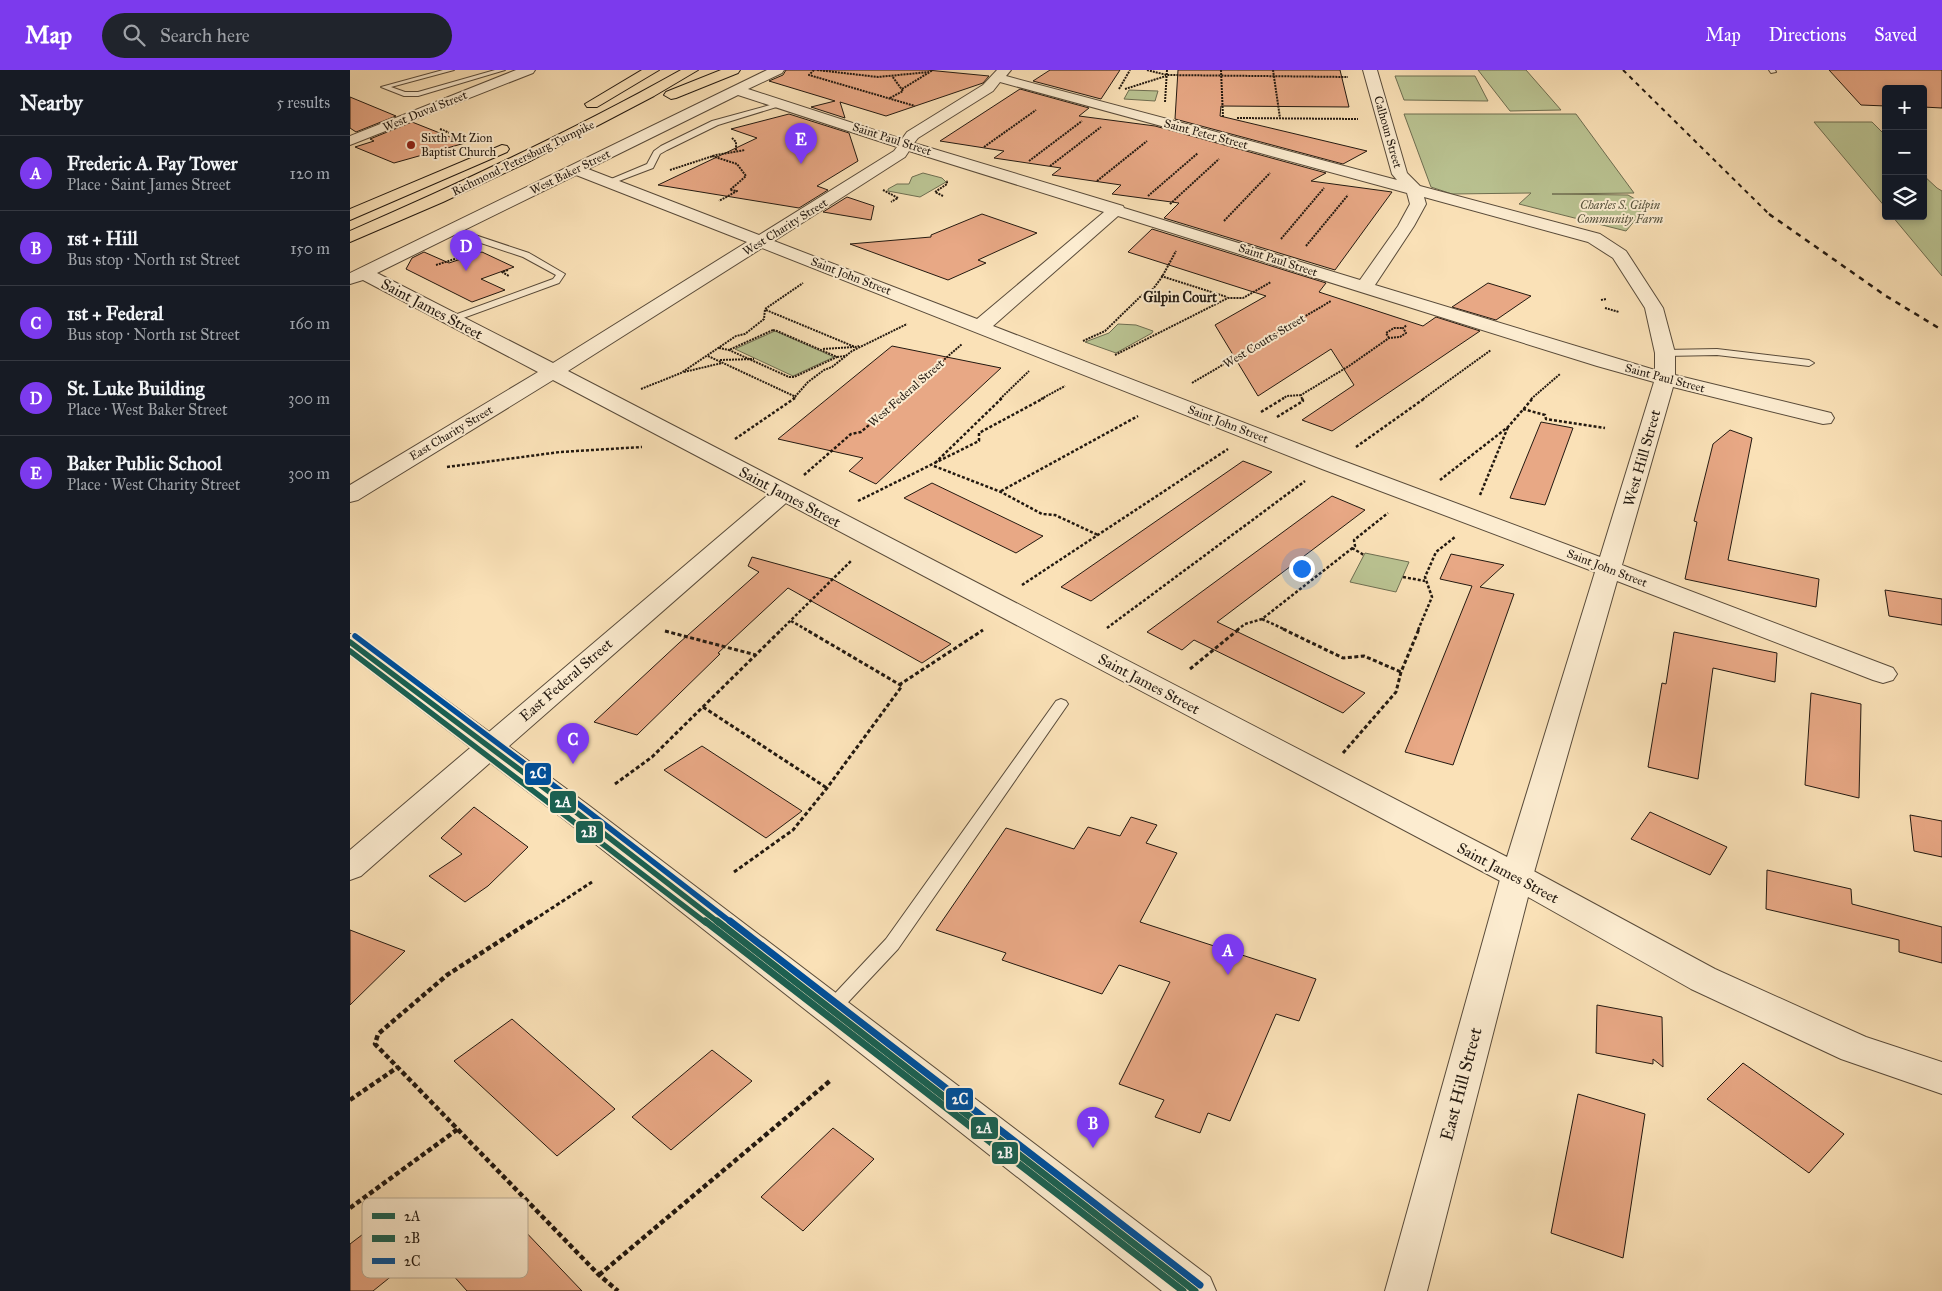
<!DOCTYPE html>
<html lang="en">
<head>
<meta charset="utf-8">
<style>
	body { margin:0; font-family:"IM FELL Great Primer",serif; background:#20242c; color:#f1f3f6 }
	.controls { position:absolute; right:15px; top:15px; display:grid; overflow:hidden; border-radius:5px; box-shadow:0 2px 8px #0003 }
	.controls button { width:45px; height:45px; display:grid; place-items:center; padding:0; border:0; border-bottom:1px solid #363941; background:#171b24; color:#f1f3f6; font:25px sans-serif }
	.you { position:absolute; left:951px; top:498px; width:18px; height:18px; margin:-12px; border:4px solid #fff; border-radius:50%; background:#1a73e8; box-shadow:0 0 0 8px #1a73e833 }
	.badge { display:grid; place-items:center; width:32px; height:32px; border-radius:50%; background:#7c3aed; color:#fff; font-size:16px; font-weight:700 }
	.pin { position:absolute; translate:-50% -41px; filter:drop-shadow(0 1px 2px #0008) }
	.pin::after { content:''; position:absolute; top:26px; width:18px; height:15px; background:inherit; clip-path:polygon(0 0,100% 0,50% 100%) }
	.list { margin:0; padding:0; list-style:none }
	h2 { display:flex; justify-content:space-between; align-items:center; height:65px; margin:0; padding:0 20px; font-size:21px }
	h2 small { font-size:16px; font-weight:400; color:#9ea1a6 }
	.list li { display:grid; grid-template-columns:32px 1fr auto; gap:15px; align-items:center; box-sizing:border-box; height:75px; padding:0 20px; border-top:1px solid #363941 }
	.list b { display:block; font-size:19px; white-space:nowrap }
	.list p { margin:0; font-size:16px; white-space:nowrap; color:#9ea1a6 }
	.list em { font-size:16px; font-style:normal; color:#9ea1a6 }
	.icon { flex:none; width:28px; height:28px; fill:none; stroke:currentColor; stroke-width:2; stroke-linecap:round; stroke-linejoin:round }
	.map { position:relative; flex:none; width:1592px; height:1221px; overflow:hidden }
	header { display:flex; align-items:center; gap:30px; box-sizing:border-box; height:70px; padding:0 25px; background:#7c3aed; color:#fff }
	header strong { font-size:24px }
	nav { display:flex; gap:28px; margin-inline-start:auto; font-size:18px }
	.search { width:350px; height:45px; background:#20242c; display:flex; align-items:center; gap:12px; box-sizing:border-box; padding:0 18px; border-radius:28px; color:#9ea1a6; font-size:19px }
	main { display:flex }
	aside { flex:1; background:#171b24 }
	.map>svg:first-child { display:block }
	.green { fill:#bac392; stroke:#6e6e51 }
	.building { fill:#e8a885; stroke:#231910 }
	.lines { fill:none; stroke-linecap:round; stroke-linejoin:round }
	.service-casing { stroke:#594b3a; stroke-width:2 }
	.minor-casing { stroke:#594b3a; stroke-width:2 }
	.tertiary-casing { stroke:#594b3a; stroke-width:2 }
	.motorway-casing { stroke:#231910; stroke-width:2 }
	.path-far3 { stroke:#231910; stroke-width:2; stroke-dasharray:2 1; stroke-linecap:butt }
	.path-far2 { stroke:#231910; stroke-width:2.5; stroke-dasharray:3 2; stroke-linecap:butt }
	.path-far1 { stroke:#231910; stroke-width:3; stroke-dasharray:4 2.5; stroke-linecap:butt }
	.path { stroke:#231910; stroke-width:4.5; stroke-dasharray:5 3; stroke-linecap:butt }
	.service { fill:#fcecd0; fill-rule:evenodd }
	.minor { fill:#fcecd0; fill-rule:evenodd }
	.tertiary { fill:#fcecd0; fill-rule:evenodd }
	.motorway { fill:#fae1b7; fill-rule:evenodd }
	.rail-far1 { stroke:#231910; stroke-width:2; stroke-dasharray:4.5 4.5; stroke-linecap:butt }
	.rail { stroke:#231910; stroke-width:2.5; stroke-dasharray:5.5 5.5; stroke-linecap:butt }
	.bus-1-far1-casing { stroke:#fcecd0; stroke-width:9 }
	.bus-1-casing { stroke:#fcecd0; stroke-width:11 }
	.bus-2-far1-casing { stroke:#fcecd0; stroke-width:9 }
	.bus-2-casing { stroke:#fcecd0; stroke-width:11 }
	.bus-3-far1-casing { stroke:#fcecd0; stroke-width:9 }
	.bus-3-casing { stroke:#fcecd0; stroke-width:11 }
	.bus-1-far1 { stroke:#1a6051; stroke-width:5.5 }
	.bus-1 { stroke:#1a6051; stroke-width:7 }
	.bus-2-far1 { stroke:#1a6051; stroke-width:5.5 }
	.bus-2 { stroke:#1a6051; stroke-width:7 }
	.bus-3-far1 { stroke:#004f99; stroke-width:5.5 }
	.bus-3 { stroke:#004f99; stroke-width:7 }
	.poi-dot { fill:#8f2418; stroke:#fcecd0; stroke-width:2 }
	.labels { text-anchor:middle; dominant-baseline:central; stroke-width:4; stroke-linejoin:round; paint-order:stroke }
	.far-street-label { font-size:12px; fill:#231910; stroke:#fcecd0 }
	.far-poi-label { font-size:12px; fill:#231910; stroke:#fcecd0; text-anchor:start }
	.far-park-label { font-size:12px; font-style:italic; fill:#58543e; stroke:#fcecd0 }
	.far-neighbourhood-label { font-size:14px; font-weight:bold; fill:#231910; stroke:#fcecd0 }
	.street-label { font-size:15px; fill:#231910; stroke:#fcecd0 }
	.near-street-label { font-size:18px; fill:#231910; stroke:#fcecd0 }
	.key { fill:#fcecd0; stroke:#bbad96; stroke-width:1 }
	.key-label { font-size:14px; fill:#231910 }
	.line-badge { stroke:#fcecd0; stroke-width:2 }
	.badge-label { font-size:14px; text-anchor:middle; font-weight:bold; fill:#fff }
</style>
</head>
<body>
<header>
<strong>Map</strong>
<div class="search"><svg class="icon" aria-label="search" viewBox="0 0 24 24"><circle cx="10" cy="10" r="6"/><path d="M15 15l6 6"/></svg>Search here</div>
<nav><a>Map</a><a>Directions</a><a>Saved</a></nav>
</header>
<main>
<aside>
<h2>Nearby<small>5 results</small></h2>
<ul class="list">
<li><span class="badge">A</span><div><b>Frederic A. Fay Tower</b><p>Place · Saint James Street</p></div><em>120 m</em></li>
<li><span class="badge">B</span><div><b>1st + Hill</b><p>Bus stop · North 1st Street</p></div><em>150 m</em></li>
<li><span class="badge">C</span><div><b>1st + Federal</b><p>Bus stop · North 1st Street</p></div><em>160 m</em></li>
<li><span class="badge">D</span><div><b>St. Luke Building</b><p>Place · West Baker Street</p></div><em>300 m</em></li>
<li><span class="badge">E</span><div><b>Baker Public School</b><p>Place · West Charity Street</p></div><em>300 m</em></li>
</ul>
</aside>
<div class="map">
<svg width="1592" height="1221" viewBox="0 0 1592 1221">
	<rect width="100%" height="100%" fill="#fae1b7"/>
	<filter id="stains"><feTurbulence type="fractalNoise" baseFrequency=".004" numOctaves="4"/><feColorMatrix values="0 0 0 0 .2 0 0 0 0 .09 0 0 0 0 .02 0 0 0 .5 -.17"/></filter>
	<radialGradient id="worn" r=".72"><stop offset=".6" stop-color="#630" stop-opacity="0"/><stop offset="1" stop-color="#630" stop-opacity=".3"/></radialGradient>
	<path class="green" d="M1128 0H1176L1211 40 1160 41Z
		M1045 6H1125L1138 31 1054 30Z
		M779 20 808 21 805 31 774 29Z
		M1054 44H1226L1284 123 1202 124 1278 125 1297 136 1276 161 1169 134 1181 123 1102 124 1081 117Z
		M1464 52H1522L1536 66V138Z
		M573 103 592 108 596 112 570 127 538 121V119L547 114H559L562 107Z
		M1573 105 1587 118 1592 121V206L1542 146H1573Z
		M768 254 786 255 803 261 802 263 766 283 735 272 759 263Z
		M425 261 484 287 443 306 385 279Z
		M1015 483 1059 492 1046 522 1000 512Z"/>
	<path class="building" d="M436 0H577L639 6 633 13 536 46 490 32 495 48 461 37 485 31 419 11 433 5Z
		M700 0H770L751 29 683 11Z
		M828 0H990L999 37 871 36 870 46 1017 81 993 94 825 49Z
		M1479 0H1592V38L1573 37V19H1536V36L1511 35Z
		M670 19 739 38 729 46 805 56 976 103 961 111 1042 122 985 200 814 148 829 133 762 124 771 115 702 105 711 98 644 88 654 81 590 71Z
		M0 27 46 46 6 62 0 58Z
		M439 44 499 63 508 91 467 116 478 120 449 138 308 115 407 68 381 59Z
		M62 52 115 73 44 93 5 77 24 71 20 69Z
		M497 127 524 136 521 150 473 142Z
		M632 144 687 163 628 190 636 193 598 210 500 174 581 167V165Z
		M802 159 976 213 969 222 1073 256 1086 247 1130 261 982 361 952 350 1004 315 981 279 908 326 865 255 916 226 778 182Z
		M74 182 99 193 132 182 164 197 131 209 155 220 122 232 56 199 62 188Z
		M1138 213 1181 226 1146 250 1102 237Z
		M542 276 651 298 526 414 499 401 513 388 428 369Z
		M1191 352 1223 358 1195 435 1160 428Z
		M1380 360 1402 368 1378 490 1469 509 1466 537 1335 509 1347 452 1344 451 1363 374Z
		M893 391 922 402 741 531 711 517Z
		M582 413 688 464 693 466 666 483 554 428Z
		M982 426 1015 440 867 552 1015 623 993 643 844 570 832 580 797 562Z
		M1101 484 1154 495 1130 517 1164 524 1103 695 1055 682 1122 516 1090 509Z
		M402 487 482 509 601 574 572 593 438 518 368 583 370 584 287 665 244 652 329 573 409 502 398 496Z
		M1535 520 1592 529V555L1539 546Z
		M1324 562 1427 583 1425 612 1363 598 1348 709 1298 697 1312 613 1316 614Z
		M1461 623 1511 634 1509 728 1455 715Z
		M352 676 452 741 416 768 314 700Z
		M124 737 178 777 138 816 115 832 79 806 112 784 91 768Z
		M1300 742 1377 777 1360 805 1281 769Z
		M1560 745 1592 751V787L1564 781Z
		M781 747 807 755 796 773 827 783 790 852 966 909 949 951 926 944 880 1051 858 1043 850 1063 805 1047 814 1030 769 1014 820 912 769 895 752 924 652 890 656 883 586 860 656 758 724 779 738 757 770 766Z
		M1417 800 1501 819 1502 834 1592 857V893L1549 882V870L1416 839Z
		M0 860 55 881 0 935Z
		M1247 935 1312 947 1313 997 1303 989V994L1246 983Z
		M162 949 265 1039 207 1086 104 991Z
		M362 980 402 1011 321 1080 282 1047Z
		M1393 993 1494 1064 1459 1103 1357 1029Z
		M1228 1024 1295 1044 1273 1188 1201 1163Z
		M483 1058 524 1089 453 1161 411 1127Z
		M149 1134 232 1221H117L85 1185Z
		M25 1155 59 1192 23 1221H0V1174Z"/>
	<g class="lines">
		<defs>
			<path id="service" d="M93 0H104L41 17 55 22H68L145 0H155L68 26H54L31 17Z
				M1419 0H1425L1426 2 1421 3Z
				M431 32 433 33V35L368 55 317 80 310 84 303 98 261 114 254 112 297 94 304 81 311 76 362 51Z
				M101 157 179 183 215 204 209 213 105 251H99V247L203 209 206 205 173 187 98 162 97 160Z
				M1367 279 1459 290 1464 293 1459 296 1367 285 1315 286 1310 283 1315 280Z
				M711 629 716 631 718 634 716 637 548 879 487 944 481 946 475 944 472 939 475 934 536 869 706 631Z"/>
			<path id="minor" d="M166 0H185L183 3 0 75V66Z
				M417 0H434L432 3 398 19 552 69 557 62 633 15 647 0H661L656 6 1047 110 1042 104 1013 0H1027L1057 103 1070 116 1250 164 1276 181 1313 238 1325 283V305L1481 343 1484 348 1481 353 1473 354 1323 317 1272 495 1543 598 1547 604 1543 610 1533 613 1523 610 1267 511 1183 806 1178 814 1167 818 1156 814 436 433 11 806 0 810V780L419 424 203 310 8 430 0 432V415L188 302 13 210 0 214V203ZM650 12 1057 123 1060 134 1048 156 1010 210 774 138 773 136 564 73 568 68 643 21ZM388 25 547 77 544 81 409 165 238 99ZM559 81 754 142 627 249 424 171 555 87ZM226 105 397 172 203 293 27 203ZM1074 127 1238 172 1263 188 1295 238 1305 283V300L1025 215 1064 156 1076 134ZM768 146 1247 296 1304 312 1250 487 988 389 643 256ZM412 178 972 399 1245 502 1157 787 218 301Z"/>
			<path id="tertiary" d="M0 564 9 566 237 734 860 1207 866 1221H812L215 750 0 585Z
				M1167 794 1178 798 1365 899 1516 967 1592 992V1024L1491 989 1341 919 1178 827 1077 1221H1035L1151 806 1156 798Z"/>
			<path id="motorway" d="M292 0H309L247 37H237L235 34Z
				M331 0H348L304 26 178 92 93 132 0 172V161C113 112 224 60 331 0Z
				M371 0H390L388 3 326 28 321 29 314 25 316 22Z
				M152 75 157 76 159 79 157 82 0 150V139Z"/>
		</defs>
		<use href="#service" class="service-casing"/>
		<use href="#minor" class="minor-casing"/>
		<use href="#tertiary" class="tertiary-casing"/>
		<use href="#motorway" class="motorway-casing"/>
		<path class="path-far3" d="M464 0 459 5 565 36
			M467 0 528 7 579 2
			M797 0 817 5 998 7
			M871 0 873 47
			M923 0 930 48
			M552 19 583 0
			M769 19 780 0
			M775 19 816 6
			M540 28 553 21 542 6
			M815 32 817 0
			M887 48 1008 49
			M90 59 110 67
			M382 68 386 72V81
			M634 77 686 40
			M362 86 387 94 396 106 380 120 387 121 369 131
			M679 91 732 51
			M700 96 751 57
			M320 100 366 85 395 80
			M747 111 797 71
			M533 120 548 128 541 132
			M593 126 585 122 597 114V110
			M798 126 848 83
			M820 134 869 89
			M874 151 920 103
			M931 169 974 118
			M956 176 998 125
			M86 195 114 186
			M158 200 152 202 159 206
			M811 206 877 227
			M1251 230 1256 229
			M1255 238 1269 242
			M416 240 505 277 509 276
			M423 260 427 261 487 287 444 307H439L379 280Z
			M1039 268 1036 263 1044 258H1053
			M733 271 755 261 791 226 803 219 812 207 826 181
			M369 278 379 280
			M473 279 504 277
			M765 285 878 228H893L921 212
			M358 286 446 327
			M487 287 495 286
			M370 290 404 289
			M334 302 372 293
			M842 313 981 231
			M291 319 331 303 386 266 395 264 414 249 415 239 453 213
			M443 329 458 312 474 300 482 297 502 281 557 254
			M549 329 612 274
			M650 329 679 301
			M691 329 715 316
			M932 329 937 326 951 325
			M952 329 951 325 999 296 1039 268 1050 267 1056 263 1053 258 1057 255
			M1073 329 1141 280
			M1181 329 1210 304"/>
		<path class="path-far2" d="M1173 339 1195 345 1196 349 1255 358
			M911 342 934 328
			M927 347 953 331 952 328
			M385 369 445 328
			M1006 377 1075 328
			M585 393 652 328
			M584 396 651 422 692 444 705 445 748 465
			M97 397 210 382 292 377
			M454 405 501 364 511 362 550 328
			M1090 410 1158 357 1183 328
			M651 421 788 346
			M1130 425 1158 357
			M508 431 629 371V363L694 328
			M1002 478 1014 485
			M1053 507 1075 511
			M672 515 878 379
			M912 549 936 560
			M441 551 457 560
			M757 558 955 411
			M431 560 502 490
			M887 560 895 554 912 549 1005 476 1004 470 1038 443
			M1068 560 1082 527 1075 507 1086 482 1105 467"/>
		<path class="path-far1" d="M933 559 993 588 1014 586 1051 602
			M315 561 406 585
			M840 599 889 559
			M549 615 633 560
			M353 637 477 718
			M993 683 1046 622 1051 602 1069 559
			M265 714 302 687 432 559
			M384 802 443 760 477 718 552 616 455 559
			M179 853 242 812"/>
		<path class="path" d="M181 851 97 905 28 964 25 974 249 1205 268 1221
			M0 1030 48 997
			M0 1138 108 1059
			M249 1205 481 1010"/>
		<use href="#service" class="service"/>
		<use href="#minor" class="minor"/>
		<use href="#tertiary" class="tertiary"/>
		<use href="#motorway" class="motorway"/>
		<path class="rail-far1" d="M1273 0 1421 146"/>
		<path class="rail" d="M1419 144 1536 226 1592 260"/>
		<defs>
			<path id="bus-1-far1" d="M0 572 226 742 369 853"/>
			<path id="bus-1" d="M367 851 845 1221"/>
			<path id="bus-2-far1" d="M0 581 356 853"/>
			<path id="bus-2" d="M355 851 833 1221"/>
			<path id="bus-3-far1" d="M5 566 231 736 382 853"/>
			<path id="bus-3" d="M380 851 850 1215"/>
		</defs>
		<use href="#bus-1-far1" class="bus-1-far1-casing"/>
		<use href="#bus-1" class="bus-1-casing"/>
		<use href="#bus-2-far1" class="bus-2-far1-casing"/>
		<use href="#bus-2" class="bus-2-casing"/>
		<use href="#bus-3-far1" class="bus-3-far1-casing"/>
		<use href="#bus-3" class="bus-3-casing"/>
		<use href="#bus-1-far1" class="bus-1-far1"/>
		<use href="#bus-1" class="bus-1"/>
		<use href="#bus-2-far1" class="bus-2-far1"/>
		<use href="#bus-2" class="bus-2"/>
		<use href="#bus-3-far1" class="bus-3-far1"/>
		<use href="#bus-3" class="bus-3"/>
	</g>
	<circle class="poi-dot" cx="61" cy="75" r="5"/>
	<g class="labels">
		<g class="far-street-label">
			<text transform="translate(75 41) rotate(-22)">West Duval Street</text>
			<text transform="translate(1038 62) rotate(74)">Calhoun Street</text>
			<text transform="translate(856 64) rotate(15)">Saint Peter Street</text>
			<text transform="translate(542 69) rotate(18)">Saint Paul Street</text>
			<text transform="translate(173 88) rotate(-26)">Richmond-Petersburg Turnpike</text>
			<text transform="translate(220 102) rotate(-26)">West Baker Street</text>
			<text transform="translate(435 157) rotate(-32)">West Charity Street</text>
			<text transform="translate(928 190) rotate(18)">Saint Paul Street</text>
			<text transform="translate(501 206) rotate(21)">Saint John Street</text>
			<text transform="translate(914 271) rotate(-31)">West Coutts Street</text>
			<text transform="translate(1315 308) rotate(15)">Saint Paul Street</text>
			<text transform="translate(556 323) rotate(-41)">West Federal Street</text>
			<text transform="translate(878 354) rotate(21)">Saint John Street</text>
			<text transform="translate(101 363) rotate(-31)">East Charity Street</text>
			<text transform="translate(1257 498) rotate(21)">Saint John Street</text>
		</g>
		<g class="far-poi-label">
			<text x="71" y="68">Sixth Mt Zion<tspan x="71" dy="14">Baptist Church</tspan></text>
		</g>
		<g class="far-park-label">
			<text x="1270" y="135">Charles S. Gilpin<tspan x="1270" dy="14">Community Farm</tspan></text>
		</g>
		<g class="far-neighbourhood-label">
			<text x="830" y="227">Gilpin Court</text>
		</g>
		<g class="street-label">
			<text transform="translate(82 239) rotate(28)">Saint James Street</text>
			<text transform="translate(1292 388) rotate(-74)">West Hill Street</text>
			<text transform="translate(440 427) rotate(28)">Saint James Street</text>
			<text transform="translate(216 610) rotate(-41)">East Federal Street</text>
			<text transform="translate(799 614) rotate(28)">Saint James Street</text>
			<text transform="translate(1158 803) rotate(28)">Saint James Street</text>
		</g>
		<g class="near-street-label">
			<text transform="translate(1111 1014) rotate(-75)">East Hill Street</text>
		</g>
	</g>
	<rect x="12" y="1128" width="166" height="80" rx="8" class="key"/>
	<rect x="22" y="1143" width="23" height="6" fill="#1a6051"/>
	<rect x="22" y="1165" width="23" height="7" fill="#1a6051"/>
	<rect x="22" y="1188" width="23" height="6" fill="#004f99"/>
	<g class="key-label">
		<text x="54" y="1151">2A</text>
		<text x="54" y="1173">2B</text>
		<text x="54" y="1196">2C</text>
	</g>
	<g class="line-badge">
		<rect x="174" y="692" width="28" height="24" rx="5" fill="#004f99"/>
		<rect x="199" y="720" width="28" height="24" rx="5" fill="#1a6051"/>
		<rect x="225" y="750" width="29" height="24" rx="5" fill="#1a6051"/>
		<rect x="595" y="1017" width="29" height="24" rx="5" fill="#004f99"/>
		<rect x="620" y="1046" width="29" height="24" rx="5" fill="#1a6051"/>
		<rect x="641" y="1071" width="28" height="24" rx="5" fill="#1a6051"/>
	</g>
	<g class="badge-label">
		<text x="188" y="708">2C</text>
		<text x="213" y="737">2A</text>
		<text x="239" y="767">2B</text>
		<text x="610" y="1034">2C</text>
		<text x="634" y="1063">2A</text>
		<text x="655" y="1088">2B</text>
	</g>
	<rect width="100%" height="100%" filter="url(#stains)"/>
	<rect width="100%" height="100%" fill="url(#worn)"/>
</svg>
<div class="controls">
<button>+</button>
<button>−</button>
<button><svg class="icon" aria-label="layers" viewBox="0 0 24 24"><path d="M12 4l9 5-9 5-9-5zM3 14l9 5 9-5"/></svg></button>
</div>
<div class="you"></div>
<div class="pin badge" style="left:878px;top:905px">A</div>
<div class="pin badge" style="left:743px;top:1078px">B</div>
<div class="pin badge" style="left:223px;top:694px">C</div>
<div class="pin badge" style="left:116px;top:201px">D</div>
<div class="pin badge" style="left:451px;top:94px">E</div>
</div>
</main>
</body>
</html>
